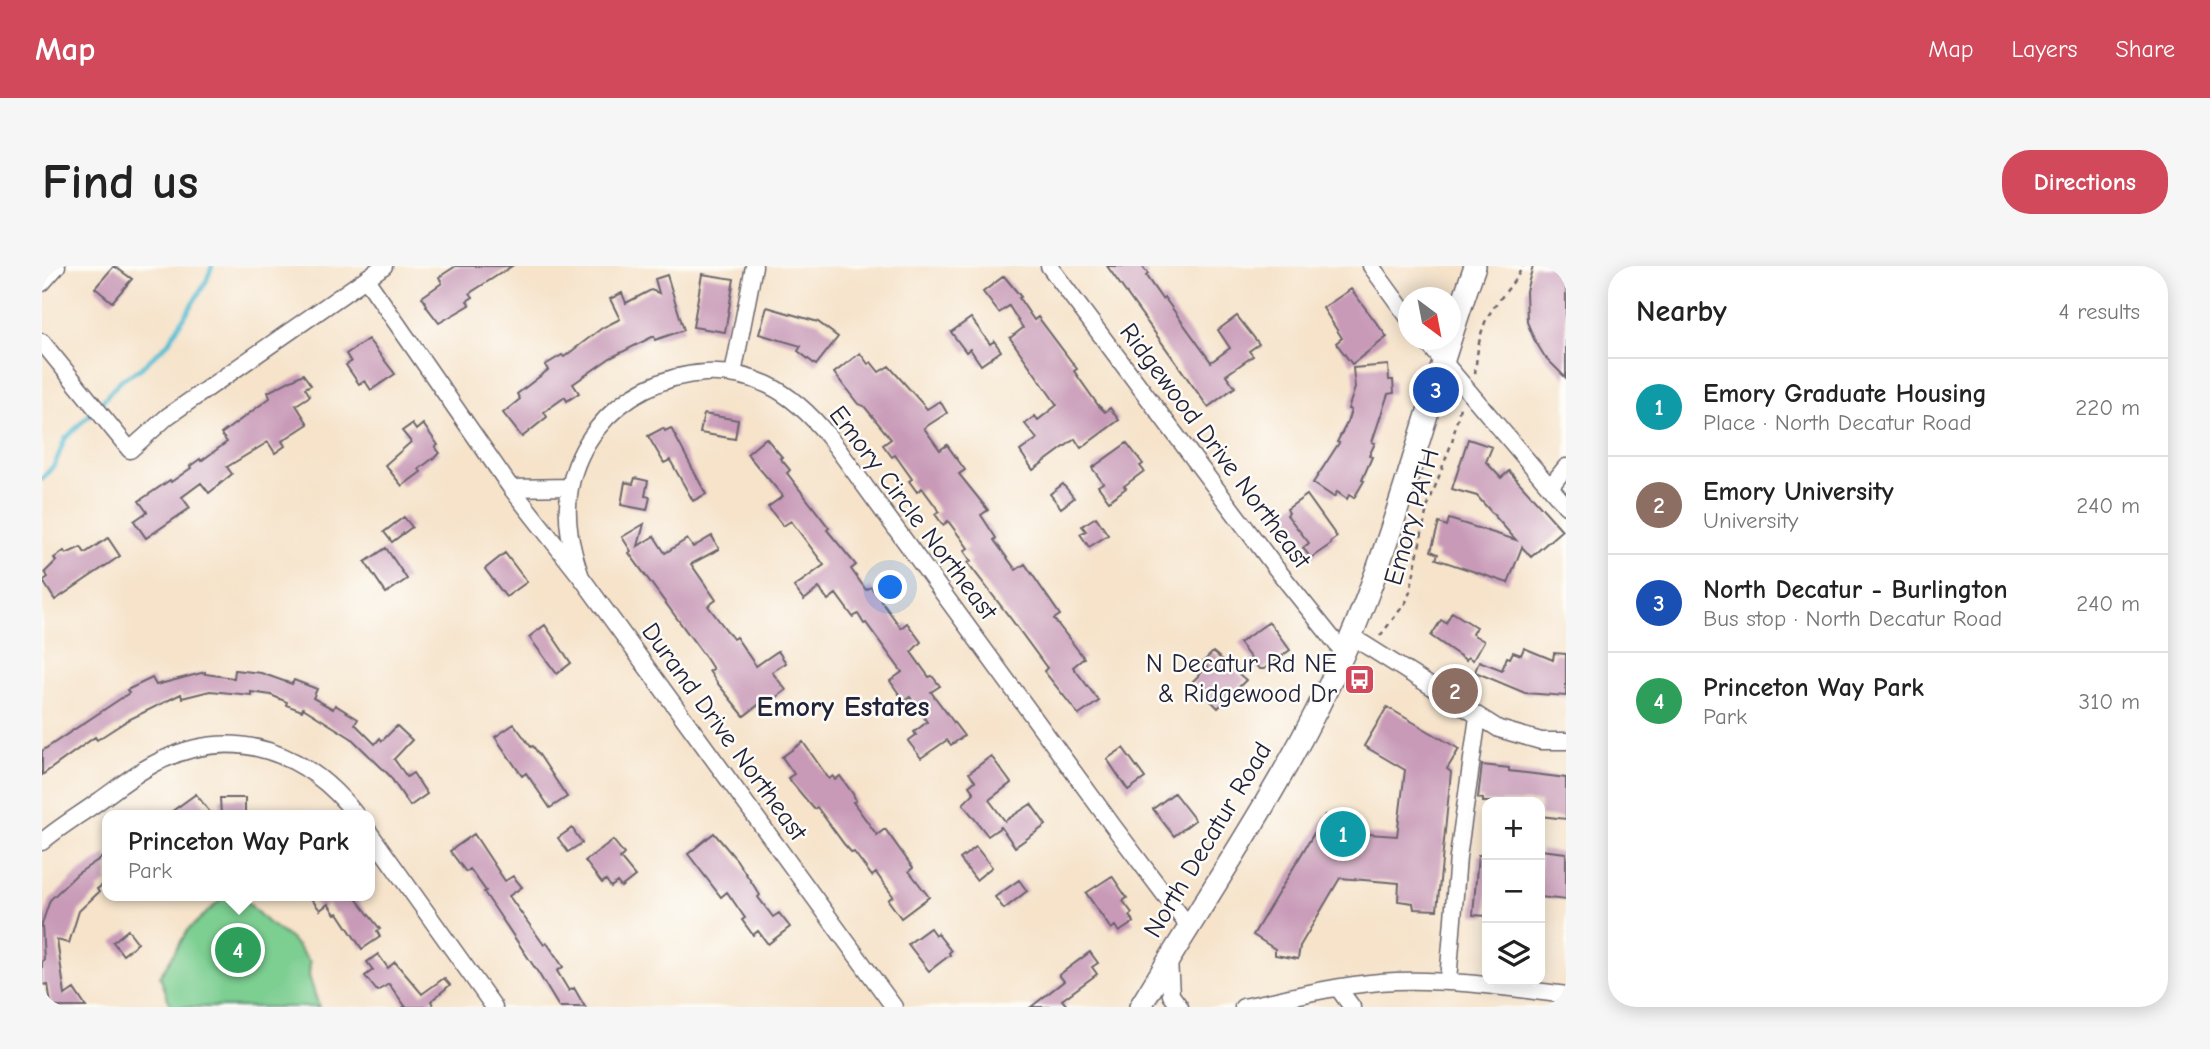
<!DOCTYPE html>
<html lang="en">
<head>
<meta charset="utf-8">
<style>
	body { margin:0; font-family:"Comic Neue",sans-serif; background:#f6f6f6; color:#222 }
	.controls { position:absolute; right:21px; bottom:21px; display:grid; overflow:hidden; border-radius:14px; box-shadow:0 4px 18px #0003 }
	.controls button { width:63px; height:63px; display:grid; place-items:center; padding:0; border:0; border-bottom:2px solid #e0e0e0; background:#fff; color:#222; font:35px sans-serif }
	.compass { position:absolute; left:1356px; top:21px; width:63px; height:63px; border-radius:50%; background:#fff; box-shadow:0 4px 18px #0003; rotate:148deg }
	.you { position:absolute; left:849px; top:322px; width:24px; height:24px; margin:-18px; border:5px solid #fff; border-radius:50%; background:#1a73e8; box-shadow:0 0 0 10px #1a73e833 }
	.badge { display:grid; place-items:center; width:46px; height:46px; border-radius:50%; background:#d1495b; color:#fff; font-size:23px; font-weight:700 }
	.pin { position:absolute; translate:-50% -50%; border:4px solid #fff; box-shadow:0 2px 7px #0006 }
	.popup { position:absolute; left:60px; top:544px; width:273px; height:91px; box-sizing:border-box; display:grid; place-content:center; border-radius:14px; background:#fff; filter:drop-shadow(0 2px 5px #0005); font-size:23px; white-space:nowrap; color:#767676 }
	.popup b { font-size:26px; color:#222 }
	.popup::after { content:''; position:absolute; left:50%; top:100%; margin-left:-14px; border:14px solid transparent; border-top-color:#fff }
	.list { margin:0; padding:0; list-style:none }
	h2 { display:flex; justify-content:space-between; align-items:center; height:91px; margin:0; padding:0 28px; font-size:30px }
	h2 small { font-size:23px; font-weight:400; color:#767676 }
	.list li { display:grid; grid-template-columns:46px 1fr auto; gap:21px; align-items:center; box-sizing:border-box; height:98px; padding:0 28px; border-top:2px solid #e0e0e0 }
	.list b { display:block; font-size:26px; white-space:nowrap }
	.list p { margin:0; font-size:23px; white-space:nowrap; color:#767676 }
	.list em { font-size:23px; font-style:normal; color:#767676 }
	.icon { flex:none; width:38px; height:38px; fill:none; stroke:currentColor; stroke-width:2; stroke-linecap:round; stroke-linejoin:round }
	.map { position:relative; flex:none; width:1524px; height:741px; overflow:hidden; border-radius:28px }
	header { display:flex; align-items:center; gap:42px; box-sizing:border-box; height:98px; padding:0 35px; background:#d1495b; color:#fff }
	header strong { font-size:33px }
	nav { display:flex; gap:38px; margin-inline-start:auto; font-size:24px }
	.intro { display:flex; align-items:center; justify-content:space-between; box-sizing:border-box; height:168px; padding:0 42px }
	h1 { margin:0; font-size:49px }
	.button { padding:18px 32px; border-radius:28px; background:#d1495b; color:#fff; font-size:24px; font-weight:700 }
	main { display:flex; gap:42px; padding:0 42px }
	aside { flex:1; background:#fff; border-radius:28px; box-shadow:0 4px 18px #0003 }
	.map>svg:first-child { display:block }
	.green { fill:#7bce91; stroke:#4e7866; stroke-width:2 }
	.lines { fill:none; stroke-linecap:round; stroke-linejoin:round }
	.stream { stroke:#53bbd1; stroke-width:4.5 }
	.building { fill:#c89ab7 }
	.minor-casing { stroke:#6c666d; stroke-width:19 }
	.major-casing { stroke:#6c666d; stroke-width:24 }
	.path { stroke:#6c666d; stroke-width:2.5; stroke-dasharray:5 5; stroke-linecap:butt }
	.minor { stroke:#fff; stroke-width:16 }
	.major { stroke:#fff; stroke-width:21 }
	.labels { text-anchor:middle; dominant-baseline:central; stroke-width:5; stroke-linejoin:round; paint-order:stroke }
	.street-label { font-size:26px; fill:#22223b; stroke:#fdfcf7 }
	.poi-label { font-size:26px; fill:#22223b; stroke:#fdfcf7; text-anchor:end }
	.neighbourhood-label { font-size:28px; font-weight:bold; fill:#22223b; stroke:#fdfcf7 }
</style>
</head>
<body>
<header>
<strong>Map</strong>
<nav><a>Map</a><a>Layers</a><a>Share</a></nav>
</header>
<div class="intro"><h1>Find us</h1><a class="button">Directions</a></div>
<main>
<div class="map">
<svg width="1524" height="741" viewBox="0 0 1524 741">
	<rect width="100%" height="100%" fill="#fdfcf7"/>
	<filter id="ink" filterUnits="userSpaceOnUse"><feTurbulence type="fractalNoise" baseFrequency=".0143" numOctaves="2"/><feDisplacementMap in="SourceGraphic" scale="14" xChannelSelector="R" yChannelSelector="G"/><feConvolveMatrix kernelMatrix="1 2 1 2 8 2 1 2 1" color-interpolation-filters="sRGB"/></filter>
	<filter id="wash" filterUnits="userSpaceOnUse"><feTurbulence type="fractalNoise" baseFrequency=".00686" numOctaves="4" result="noise"/><feDisplacementMap in="SourceGraphic" scale="28" xChannelSelector="R" yChannelSelector="G"/><feGaussianBlur stdDeviation="1.57" result="paint"/><feColorMatrix in="noise" values="0 0 0 0 0 0 0 0 0 0 0 0 0 0 0 0 0 1.4 0 .05"/><feComposite in="paint" operator="in"/></filter>
	<g filter="url(#wash)">
		<rect width="100%" height="100%" fill="#f6e3ca"/>
		<path class="green" d="M183 630H199L225 656 249 673 268 696 267 710 277 741H129L118 710 146 664Z"/>
		<g class="lines">
			<path class="stream" d="M57 139 79 114 98 103 126 77 164 16 170 0
				M0 213 13 198 23 173 51 145"/>
		</g>
		<g id="blocks">
			<path class="building" d="M72 0 90 13 70 36 53 22Z
				M414 0H470L428 27 431 31 425 35 428 39 397 57 384 40 385 39 380 31 400 17 397 11Z
				M1065 0H1100L1106 8 1104 10 1120 33 1122 31 1169 96 1188 82 1176 64 1195 50 1217 78 1207 85 1211 90 1184 109 1193 121 1166 141Z
				M1491 0H1524V112L1503 91 1492 73 1485 56 1484 25Z
				M660 8 692 13 683 66 651 61Z
				M625 9 642 64 613 74 612 70 568 92 531 118 537 127 525 135 523 131 502 146 505 151 480 171 461 147 478 133 475 128 506 104 503 99 520 89 522 91 560 62 578 53 568 33 580 27 584 37 609 24 617 27 613 13Z
				M962 10 979 31 977 32 992 54 996 51 1035 103 1032 105 1056 139 1063 146 1068 142 1077 154 1039 182 1033 173 991 204 978 185 995 173 983 158 993 150 996 154 1015 139 968 72 981 62 967 40 957 47 941 26Z
				M1309 23 1345 71 1310 98 1294 77 1300 72 1281 42Z
				M725 41 776 56 796 71 774 99 756 85 759 80 717 68Z
				M929 52 948 78 952 75 959 85 939 99 928 83 924 86 909 66Z
				M326 73 353 108 329 124 323 115 317 118 304 99 309 96 304 88Z
				M818 87 826 98 829 96 837 106 847 100 885 143 898 135 905 147 882 162 898 184 905 179 923 204 917 208 946 244 939 249 954 272 952 274 974 304 983 298 1018 349 1012 353 1042 392 1031 401 1057 435 1037 449 1002 405 1005 402 969 353 926 297 929 295 922 285 926 282 906 255 901 259 893 248 897 245 880 222 875 226 867 215 870 213 853 189 850 191 841 179 849 173 822 140 816 138 792 107Z
				M1346 99 1347 114H1351L1352 127 1346 128 1330 176 1333 177 1327 190 1330 191 1320 214 1322 215 1312 232 1307 229 1305 233 1295 226 1292 231 1271 217 1297 177 1295 176 1305 157 1309 144 1306 143 1313 122 1311 102Z
				M261 108 269 119 263 122 268 130 254 139 266 158 240 175 243 180 233 187 226 176 185 201 190 208 167 227 159 217 140 231 148 242 104 272 92 255 105 246 97 235 128 214 129 216 149 202 148 200 158 193 159 195 185 176 179 168 228 132 226 126Z
				M662 148 696 154 693 173 658 167Z
				M370 158 374 164 381 158 396 179 393 181 398 187 377 203 379 206 360 220 343 199 369 176 360 165Z
				M621 162 623 165 629 162 664 228 651 235 628 194 622 197 606 170Z
				M724 172 740 191 738 192 748 204 745 207 787 262 785 264 814 299 809 303 824 324 829 321 859 362 865 357 879 376 869 386 887 411 890 410 898 420 889 426 922 470 909 479 905 474 879 492 866 475 874 469 872 466 885 456 868 431 862 435 848 415 860 406 824 357 822 358 816 348 811 351 794 328 786 334 777 322 762 334 752 321 782 299 749 255 741 260 726 241 741 230 705 188Z
				M1426 173 1450 181 1444 196 1459 212 1467 205 1520 264 1489 291 1480 281 1466 317 1394 293 1396 288 1389 285 1397 257 1405 260 1407 253 1474 274 1435 230 1410 223Z
				M1085 177 1101 198 1098 200 1102 205 1082 220 1084 222 1067 235 1056 220 1061 217 1050 202Z
				M593 212 606 215 603 230 608 231 605 244 579 239 583 216 591 218Z
				M1021 218 1032 232 1019 242 1008 228Z
				M1265 229 1295 271 1288 276 1289 278 1269 292 1261 282 1267 277 1245 249 1247 247 1245 243Z
				M362 251 370 261 350 276 342 266Z
				M1054 251 1066 269 1047 281 1038 268 1044 265 1040 260Z
				M602 258 596 280 612 270 623 287 645 273 651 281 670 270 677 283 649 298 674 334 666 340 691 373 694 371 714 400 736 385 744 397 730 406 744 424 731 434 728 430 702 450 676 418 667 405 671 403 664 392 587 287 589 285 580 271Z
				M66 272 78 290 13 334 1 315 6 311 3 306 14 295 12 292 22 285 24 288 39 281 43 287Z
				M344 282 365 313 344 327 323 296Z
				M463 287 485 316 464 331 443 303Z
				M1410 346 1434 361 1430 368 1442 375 1431 394 1426 391 1424 394 1389 370 1399 354 1404 357Z
				M1227 356 1248 384 1222 403H1217L1197 377Z
				M503 359 529 397 515 408 487 371Z
				M1482 382 1511 394 1512 387 1524 388V430L1483 427 1433 406 1437 395 1460 404 1465 391 1468 392 1471 386 1479 389Z
				M1171 386 1204 414 1176 442 1150 416 1165 401 1160 397Z
				M193 404 219 407 250 418 252 414 275 423 271 432 291 443 293 439 316 453 313 458 333 478 338 472 340 475 355 460 370 474 352 493 365 511 371 507 385 528 368 540 347 509 309 472 261 442 260 445 244 439 245 436 229 429 209 426V429L168 425 140 432 139 428 86 454 55 474 53 471 0 509V485L87 427 85 424 110 412 114 419 163 406V408L192 412Z
				M1345 441 1417 483 1405 503 1409 506 1395 644 1372 643 1371 637 1356 635 1357 617 1298 612 1258 680 1256 693 1233 689V683L1211 669 1283 549 1312 567 1355 570 1363 504 1322 480Z
				M472 458 489 481 491 480 498 490 525 531 508 542 484 507 480 510 453 471Z
				M761 476 787 513 791 510 793 514 798 510 811 528 814 535 811 536 835 569 843 563 871 602 867 605 887 631 859 652 846 634 851 630 834 607 830 610 812 586 810 587 802 578 775 541 772 543 746 512 752 508 740 491Z
				M1081 482 1103 512 1086 524 1065 493Z
				M949 490 969 517 947 534 963 555 989 538 1004 559 973 581 959 561 946 570 921 538 932 527 927 520 933 515 927 507Z
				M1440 499 1467 502V505L1524 512V553L1498 550V536H1441V533L1436 532Z
				M1132 527 1153 554 1132 570 1111 543Z
				M154 528 170 549H125Z
				M178 532H203V549H179Z
				M530 562 540 577 526 586 516 572Z
				M672 567 694 593 718 629 716 631 731 651 737 647 748 661 726 678 716 665 711 669 700 654 703 652 685 626 679 631 646 588Z
				M432 568 463 615 471 610 480 621 467 630 502 679 505 677 521 701 515 705 527 725 532 722 543 741H517L497 708 442 626 444 625 428 603 424 606 408 585Z
				M571 574 582 588 578 592 593 610 579 621 575 616 569 621 564 614 560 617 543 595Z
				M934 581 950 601 934 614 918 593Z
				M1498 584 1524 587V634L1498 631Z
				M65 588V616L55 623 57 626 37 645 27 677 15 674 23 729 32 723 44 741H4L9 738 6 718 0 719V695L2 694 0 658 8 634 35 608Z
				M1436 589H1445V650L1431 649Z
				M1070 610 1085 632 1081 635 1090 647 1087 650 1092 656 1077 666 1073 660 1069 663 1044 627Z
				M977 614 985 625 962 643 953 631Z
				M267 630H312L338 663 335 665 338 671 320 683 296 647 293 648 286 638 278 644Z
				M888 662 893 669 895 667 909 685 907 687 908 689 887 705 866 678Z
				M86 664 96 677 81 689 71 676Z
				M1048 686 1056 697 1050 701 1055 708 1020 734 1026 741H989L1022 715 1017 709Z
				M336 688 346 702 353 696 380 728 402 712 408 719 389 735 392 741H361L363 740 347 718 335 725 323 710 331 704 325 696Z"/>
		</g>
	</g>
	<g filter="url(#ink)">
		<use href="#blocks" fill-opacity="0" stroke="#6c666d" stroke-width="2"/>
		<g class="lines">
			<defs>
				<path id="minor" d="M1007 0 1233 301 1302 387
					M1329 0 1366 51
					M324 13 469 222 539 311 852 741
					M0 17 15 0
					M1383 74 1524 240
					M0 76 88 184 126 150 342 0
					M691 108 712 0
					M1508 221 1524 201
					M469 222 528 221
					M539 311C529 282 522 253 528 222 545 133 645 82 726 119 751 131 770 150 787 171L1071 560 1147 661
					M1309 370 1457 463 1499 475H1524
					M327 566 452 741
					M0 576C17 561 38 549 57 535 77 521 97 504 120 494 194 459 266 487 314 549
					M1127 693 1129 729 1138 741
					M1406 715 1416 591 1436 451
					M1296 722 1310 741
					M1201 741C1251 731 1302 717 1354 715 1411 713 1467 722 1524 729"/>
				<path id="major" d="M1098 741C1168 624 1247 511 1302 387 1357 262 1387 128 1433 0"/>
			</defs>
			<use href="#minor" class="minor-casing"/>
			<use href="#major" class="major-casing"/>
			<path class="path" d="M1433 108C1435 88 1437 64 1448 47 1458 31 1472 18 1481 0
				M1338 370 1364 336 1368 326 1385 242 1410 176 1418 141"/>
			<use href="#minor" class="minor"/>
			<use href="#major" class="major"/>
		</g>
	</g>
	<defs>
		<symbol id="bus-square" viewBox="-11 -11 22 22"><rect x="-9" y="-9" width="18" height="18" rx="4" fill="#d1495b" stroke="#fdfcf7"/><path d="M-5-6H5V4H4V6H2V4H-2V6H-4V4H-5ZM-3.5-4V0h7V-4ZM-3.5 1.2v1.5H-2V1.2ZM2 1.2v1.5H3.5V1.2Z" fill="#fff"/></symbol>
	</defs>
	<g fill-rule="evenodd">
		<use href="#bus-square" x="1300" y="396" width="35" height="35"/>
	</g>
	<g class="labels">
		<g class="street-label">
			<text transform="translate(1173 180) rotate(53)">Ridgewood Drive Northeast</text>
			<text transform="translate(871 247) rotate(53)">Emory Circle Northeast</text>
			<text transform="translate(1370 251) rotate(-74)">Emory PATH</text>
			<text transform="translate(682 466) rotate(54)">Durand Drive Northeast</text>
			<text transform="translate(1166 574) rotate(-59)">North Decatur Road</text>
		</g>
		<g class="poi-label">
			<text x="1295" y="398">N Decatur Rd NE<tspan x="1295" dy="30">&amp; Ridgewood Dr</tspan></text>
		</g>
		<g class="neighbourhood-label">
			<text x="801" y="441">Emory Estates</text>
		</g>
	</g>
</svg>
<div class="controls">
<button>+</button>
<button>−</button>
<button><svg class="icon" aria-label="layers" viewBox="0 0 24 24"><path d="M12 4l9 5-9 5-9-5zM3 14l9 5 9-5"/></svg></button>
</div>
<svg class="compass" viewBox="-18 -18 36 36"><path d="M0-13l5 13h-10z" fill="#e53935"/><path d="M0 13l5-13h-10z" fill="#767676"/></svg>
<div class="you"></div>
<div class="pin badge" style="left:1301px;top:568px;background:#0f9aa8">1</div>
<div class="pin badge" style="left:1413px;top:425px;background:#8d6e63">2</div>
<div class="pin badge" style="left:1394px;top:124px;background:#1a4fb4">3</div>
<div class="pin badge" style="left:196px;top:684px;background:#2e9e5b">4</div>
<div class="popup"><b>Princeton Way Park</b>Park</div>
</div>
<aside>
<h2>Nearby<small>4 results</small></h2>
<ul class="list">
<li><span class="badge" style="background:#0f9aa8">1</span><div><b>Emory Graduate Housing</b><p>Place · North Decatur Road</p></div><em>220 m</em></li>
<li><span class="badge" style="background:#8d6e63">2</span><div><b>Emory University</b><p>University</p></div><em>240 m</em></li>
<li><span class="badge" style="background:#1a4fb4">3</span><div><b>North Decatur - Burlington</b><p>Bus stop · North Decatur Road</p></div><em>240 m</em></li>
<li><span class="badge" style="background:#2e9e5b">4</span><div><b>Princeton Way Park</b><p>Park</p></div><em>310 m</em></li>
</ul>
</aside>
</main>
</body>
</html>
